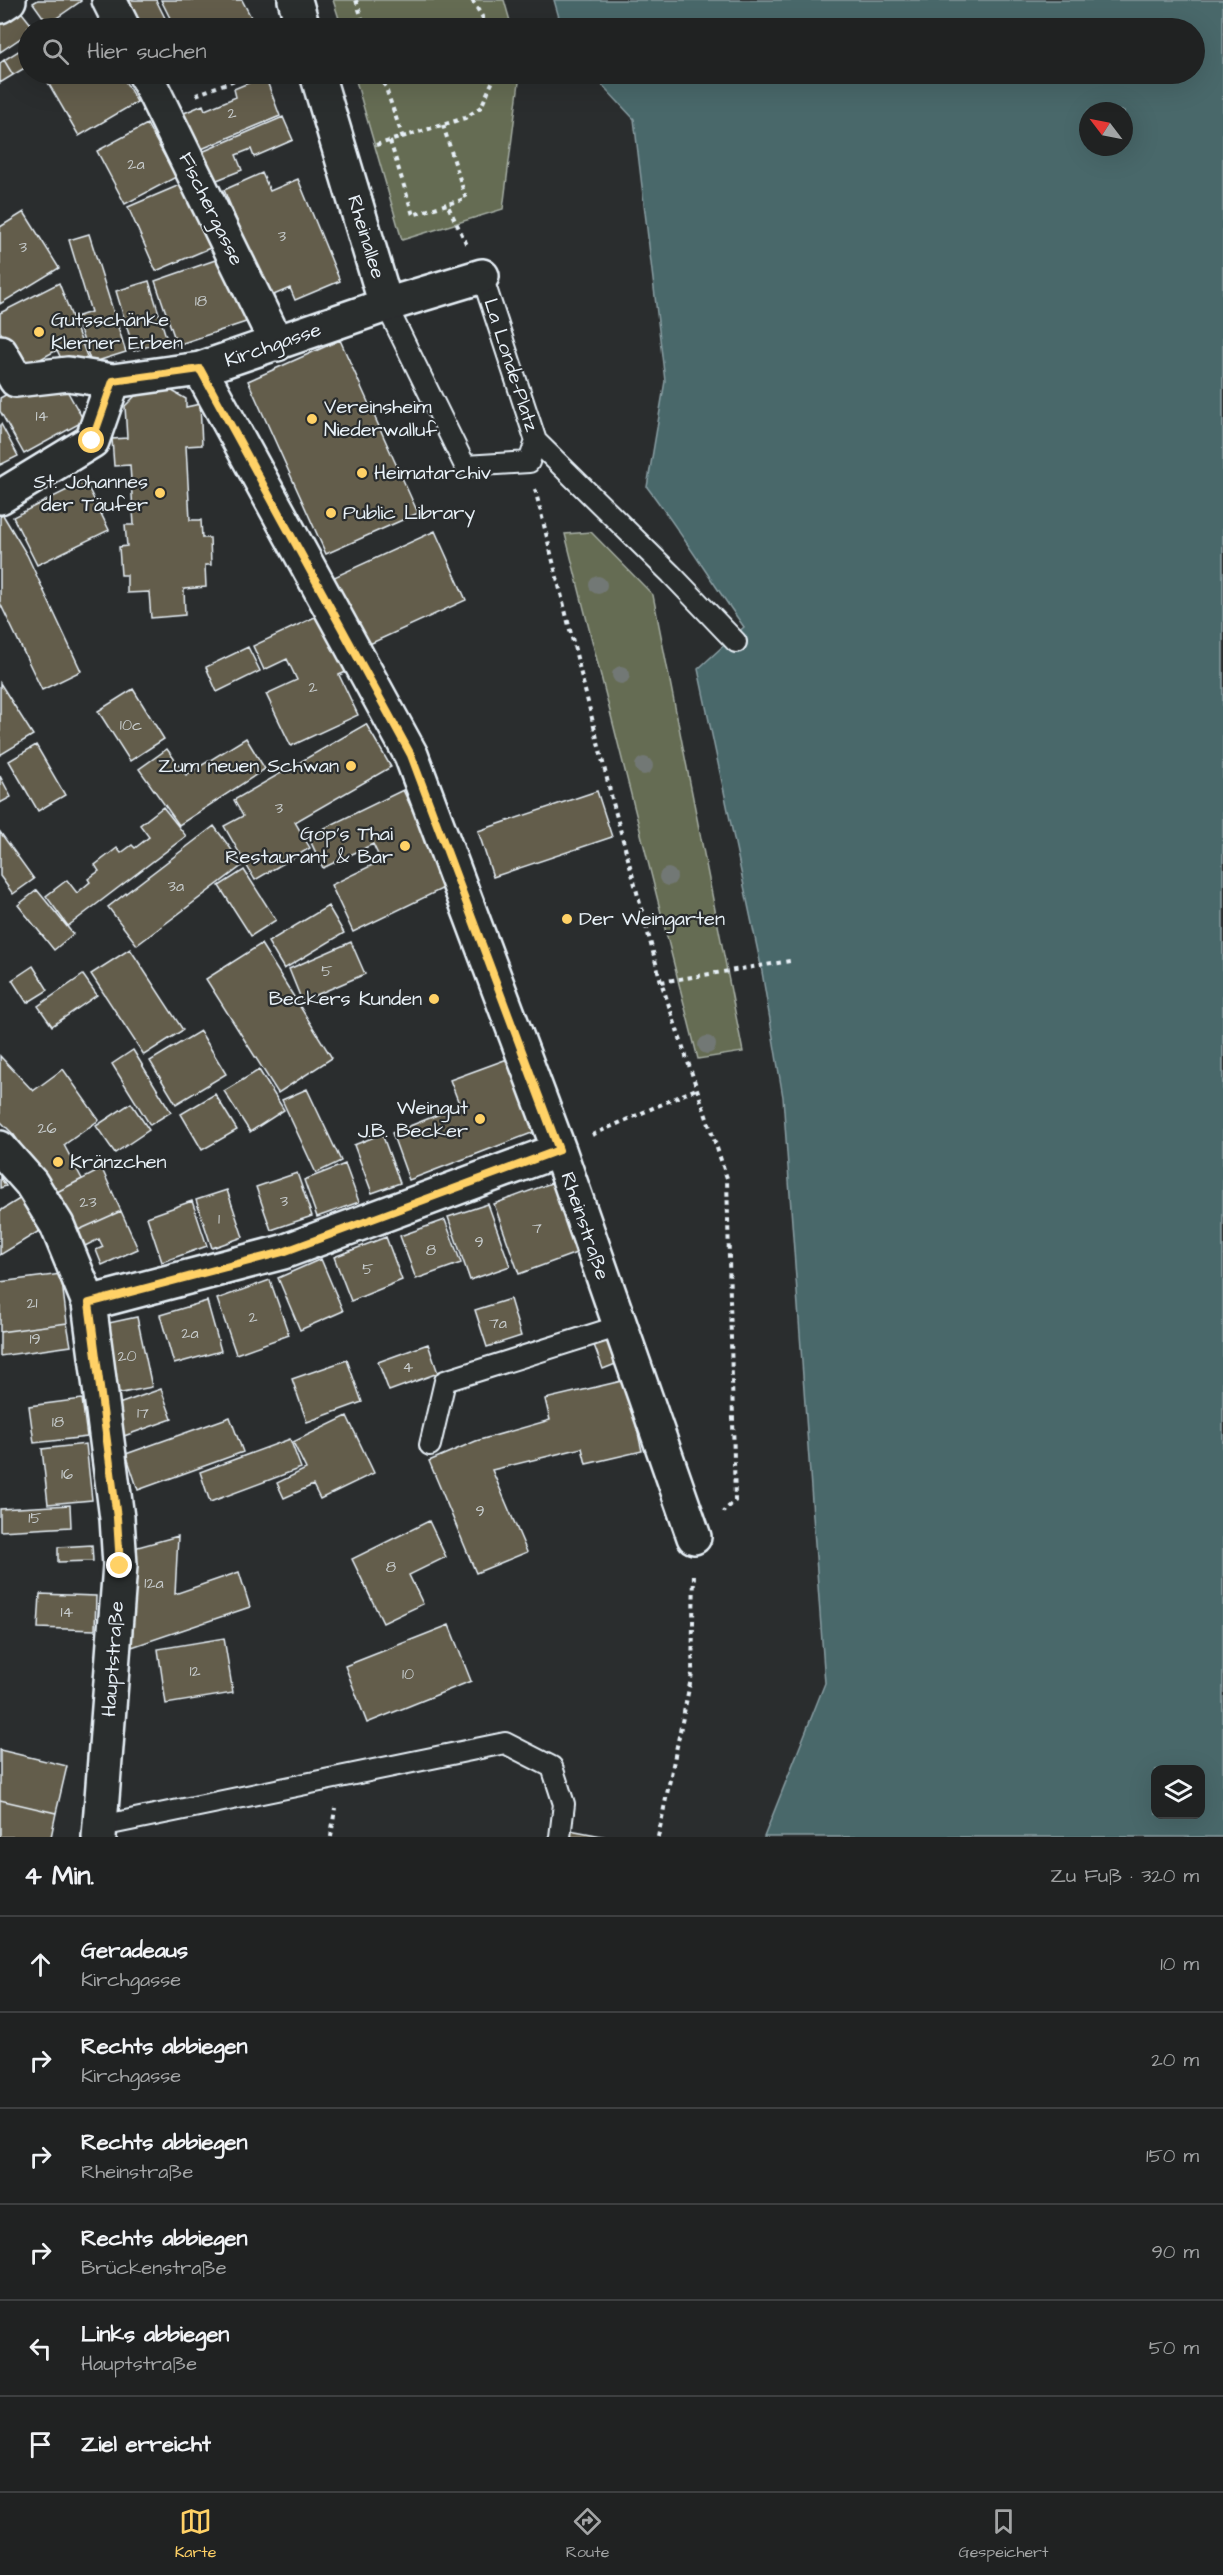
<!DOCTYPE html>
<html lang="de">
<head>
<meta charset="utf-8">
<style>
	body { margin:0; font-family:"Architects Daughter",sans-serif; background:#2d2f2f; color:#f1f3f6 }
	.controls { position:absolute; right:18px; bottom:18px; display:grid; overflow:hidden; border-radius:12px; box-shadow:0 6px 24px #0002 }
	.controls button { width:54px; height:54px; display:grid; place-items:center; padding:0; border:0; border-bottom:2px solid #3d3f40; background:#202222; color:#f1f3f6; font:30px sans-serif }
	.compass { position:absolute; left:1079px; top:102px; width:54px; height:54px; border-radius:50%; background:#202222; box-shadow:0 6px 24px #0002; rotate:302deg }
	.stop { position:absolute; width:18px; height:18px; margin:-14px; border:4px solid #ffd166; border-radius:50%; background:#fff }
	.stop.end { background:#ffd166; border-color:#fff; box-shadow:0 2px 6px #0008 }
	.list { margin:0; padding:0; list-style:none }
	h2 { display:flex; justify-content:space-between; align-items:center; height:78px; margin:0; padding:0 24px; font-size:26px }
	h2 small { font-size:20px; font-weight:400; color:#a2a4a5 }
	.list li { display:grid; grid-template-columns:39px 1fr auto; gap:18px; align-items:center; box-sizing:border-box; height:96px; padding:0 24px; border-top:2px solid #3d3f40 }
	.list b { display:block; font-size:22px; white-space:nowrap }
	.list p { margin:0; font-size:20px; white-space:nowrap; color:#a2a4a5 }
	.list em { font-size:20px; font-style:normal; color:#a2a4a5 }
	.icon { flex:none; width:33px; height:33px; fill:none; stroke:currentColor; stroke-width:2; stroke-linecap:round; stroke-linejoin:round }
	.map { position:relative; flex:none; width:1223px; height:1837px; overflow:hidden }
	.search { position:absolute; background:#202222; box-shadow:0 6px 24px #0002; left:18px; right:18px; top:18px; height:66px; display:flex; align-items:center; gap:15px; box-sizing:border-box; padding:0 21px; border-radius:33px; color:#a2a4a5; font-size:22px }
	.sheet { height:654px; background:#202222 }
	nav { display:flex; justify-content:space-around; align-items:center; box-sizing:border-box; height:84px; border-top:2px solid #3d3f40; background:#202222; font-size:16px; color:#a2a4a5 }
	nav a { display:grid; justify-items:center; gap:3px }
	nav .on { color:#ffd166 }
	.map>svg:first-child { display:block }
	.green { fill:#656c52; stroke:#a6aea5; stroke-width:1.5 }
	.water { fill:#49676b; stroke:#899ea3; stroke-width:1.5; fill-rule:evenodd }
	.building { fill:#635d4c; stroke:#e8f1f8; stroke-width:1.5 }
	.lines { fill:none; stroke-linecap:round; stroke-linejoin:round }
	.lane-casing { stroke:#e8f1f8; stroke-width:24 }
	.street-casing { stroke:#e8f1f8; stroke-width:38 }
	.path { stroke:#e8f1f8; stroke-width:4; stroke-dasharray:4.5 4.5; stroke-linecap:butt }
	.lane { stroke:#2a2d2e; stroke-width:20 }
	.street { stroke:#2a2d2e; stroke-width:33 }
	.tree { fill:#727874 }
	.route { stroke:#ffd166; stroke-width:8 }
	.poi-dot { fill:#ffd166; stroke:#2a2d2e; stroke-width:2 }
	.labels { text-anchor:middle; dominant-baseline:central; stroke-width:4.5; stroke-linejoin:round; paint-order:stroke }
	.number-label { font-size:16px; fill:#c7cccd }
	.street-label { font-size:20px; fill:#e8f1f8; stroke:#2a2d2e }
	.poi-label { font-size:20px; fill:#e8f1f8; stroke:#2a2d2e; text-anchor:start }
</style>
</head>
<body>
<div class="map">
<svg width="1223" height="1837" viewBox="0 0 1223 1837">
	<rect width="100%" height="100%" fill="#2a2d2e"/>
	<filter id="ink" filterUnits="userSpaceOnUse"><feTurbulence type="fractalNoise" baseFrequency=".0167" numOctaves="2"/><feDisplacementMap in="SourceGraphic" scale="12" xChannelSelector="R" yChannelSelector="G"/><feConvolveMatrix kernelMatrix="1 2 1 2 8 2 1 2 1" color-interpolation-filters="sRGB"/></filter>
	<g filter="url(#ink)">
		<path class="green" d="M333 0H504L512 28H342Z
			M354 74H520L503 209 402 240Z
			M591 532 653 595 743 1052 698 1059 565 534Z"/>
		<path class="water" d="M554 0H1223V1837H764L825 1683 783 1097 761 966 698 669 744 627C711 581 681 532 647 487L665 381 634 119 592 74H1194V28H562ZM1088 111H1124V147H1088ZM1156 1770H1200V1814H1156Z"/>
		<path class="building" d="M38 0H81V1L48 24 33 3Z
			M118 0H156L170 28H131Z
			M161 0H242L255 25 248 28H175Z
			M19 9 34 28H28V33L0 52V22Z
			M28 45V66L13 75 4 60Z
			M4 60 13 75 0 83V63Z
			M43 74H121L137 102 79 136Z
			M265 76 280 116 192 153 177 116 203 105 205 110 236 97 234 89Z
			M283 117 293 140 254 157 251 149 236 155 242 170 207 184 195 155Z
			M147 124 176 177 125 204 97 151Z
			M262 173 270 191 298 179 340 281 295 300 290 288 269 297 224 190Z
			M182 184 210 248 156 271 128 207Z
			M24 212 59 268 0 304V227Z
			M89 234 126 352 91 363 76 317 91 312 69 240Z
			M224 257 246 322 177 345 155 281Z
			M149 281 167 340 134 351 116 291Z
			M59 283 88 359 66 369 57 350 20 370 0 331V313Z
			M340 340 418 513 326 554 248 381Z
			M61 380 84 421 24 454 0 411V398L31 381Z
			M143 388H167L186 399V407L200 404 202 445 186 446 190 520H201L202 538H210L211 565H205L206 587 184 589 185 615 151 618 149 592 127 593V575H121L119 547 127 546 125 525H134L130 465 114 466 112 439 127 438 125 406Z
			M1 424 18 456 0 465V425Z
			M85 481 109 530 37 565 13 517Z
			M3 515 27 555 81 671 42 690 0 603V517Z
			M435 531 466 600 363 647 332 578Z
			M319 615 346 672 339 675 358 715 291 746 266 694 297 680 287 659 264 670 253 646Z
			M248 647 260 671 217 692 206 667Z
			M0 683 33 735 0 755Z
			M133 689 164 739 130 761 98 711Z
			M366 724 391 767 295 822 310 848 255 880 224 826 243 816 234 800Z
			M246 738 265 769 179 825 139 769 167 749 186 775Z
			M36 745 65 795 38 811 9 761Z
			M0 776 11 797 0 803Z
			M403 790 448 886 353 932 331 885 381 861 373 844 323 868 308 836Z
			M597 791 612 837 493 877 478 831Z
			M163 807 186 836 68 926 46 896 67 880 77 893 90 882 88 879 99 871 95 865 117 848 121 853 132 845 135 848 149 837 140 825Z
			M214 826 243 865 137 945 108 907Z
			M0 832 34 879 13 894 0 876Z
			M244 870 276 920 251 936 219 886Z
			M37 890 73 934 54 950 18 905Z
			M328 906 344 933 284 969 268 942Z
			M351 942 365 974 302 1001 289 969Z
			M261 944 332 1058 278 1093 206 979Z
			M130 949 183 1030 144 1055 91 974Z
			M33 966 48 990 27 1003 12 980Z
			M83 975 97 995 52 1026 38 1006Z
			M200 1031 226 1074 176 1104 150 1061Z
			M133 1050 171 1112 150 1125 112 1064Z
			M0 1056 33 1091 63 1069 99 1120 64 1145 82 1179 55 1193 14 1135 0 1121Z
			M510 1058 537 1131 409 1180 392 1133 460 1106 450 1080Z
			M259 1070 284 1110 250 1132 224 1091Z
			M307 1089 341 1161 316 1173 282 1100Z
			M215 1094 237 1130 202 1150 181 1114Z
			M131 1103 149 1130 115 1153 96 1126Z
			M382 1134 400 1183 372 1193 354 1145Z
			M345 1164 359 1202 317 1217 304 1180Z
			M102 1169 121 1211 74 1232 55 1193Z
			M297 1173 312 1216 271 1230 256 1187Z
			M0 1177 6 1186 0 1188Z
			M554 1182 579 1252 519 1274 494 1204Z
			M227 1190 243 1237 212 1248 196 1200Z
			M21 1198 41 1230 0 1255V1211Z
			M192 1201 207 1246 162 1262 147 1217Z
			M488 1204 510 1266 470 1280 448 1217Z
			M121 1211 138 1249 102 1265 96 1250 103 1247 99 1239 81 1248 74 1232Z
			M445 1220 461 1263 416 1279 400 1236Z
			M386 1237 402 1280 351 1301 334 1257Z
			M321 1259 343 1311 300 1330 278 1278Z
			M61 1274 67 1323 0 1332V1282Z
			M270 1280 289 1335 236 1354 217 1299Z
			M510 1299 521 1336 487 1347 475 1310Z
			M207 1301 221 1351 174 1364 160 1315Z
			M137 1317 152 1387 117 1394 104 1324Z
			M67 1323 71 1346 0 1356V1332Z
			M609 1339 618 1363 603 1369 594 1345Z
			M428 1344 438 1373 389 1391 378 1362Z
			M347 1360 362 1402 307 1422 292 1379Z
			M626 1380 642 1451 586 1464 582 1448 492 1470 527 1552 476 1573 429 1461 476 1441 550 1420 545 1399Z
			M161 1389 172 1419 124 1436 113 1406Z
			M82 1399 87 1437 34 1443 29 1406Z
			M347 1416 374 1473 320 1499 313 1485 284 1498 277 1483 306 1469 293 1442Z
			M230 1417 243 1452 138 1490 126 1454Z
			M290 1439 301 1468 210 1502 200 1472Z
			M86 1444 92 1500 48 1504 42 1449Z
			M70 1505 71 1527 0 1531V1509Z
			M429 1521 446 1557 409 1575 423 1604 383 1623 352 1559Z
			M178 1536 175 1594 239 1572 250 1607 129 1648 134 1548Z
			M92 1545 93 1561 58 1562V1547Z
			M40 1594 96 1596 95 1630 38 1628Z
			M449 1625 471 1681 367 1723 345 1666Z
			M224 1638 233 1693 166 1704 158 1649Z
			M0 1750 67 1766 56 1813 0 1800Z
			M0 1800 56 1813 51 1837H0Z
			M570 1830 607 1837H569Z"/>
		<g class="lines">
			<defs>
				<path id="lane" d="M386 305 465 466 529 462 536 441 482 276
					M536 441 671 574 736 642
					M430 1445 445 1381 620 1326
					M101 1826 505 1743 552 1767 564 1804 560 1837"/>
				<path id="street" d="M109 0 123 28
					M295 0 303 28
					M0 6 9 0
					M145 74 277 344
					M317 74 386 305
					M0 352 16 380 68 374 113 381
					M200 369 411 755 559 1150 694 1537
					M0 497 92 441 113 381 200 369 386 305 482 276
					M0 1148 31 1183 57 1225 89 1303 117 1518 120 1565 99 1837
					M89 1303 283 1252 559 1150"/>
			</defs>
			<use href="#lane" class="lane-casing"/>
			<use href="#street" class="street-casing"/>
			<path class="path" d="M356 0 365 28
				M472 0 489 28
				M381 74 403 138
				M196 95 250 74
				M443 125 466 199 447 204
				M390 141 413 215 447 204 467 245
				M376 145 465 118 481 107 496 74
				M535 489 612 799 661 982 727 1178 735 1501 723 1512
				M661 982 790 961
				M592 1135 696 1089
				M331 1837 335 1808
				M658 1837 692 1674 694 1572"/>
			<use href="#lane" class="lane"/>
			<use href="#street" class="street"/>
		</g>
		<g class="tree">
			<circle cx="598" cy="585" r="9"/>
			<circle cx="621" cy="675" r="9"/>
			<circle cx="644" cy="766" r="9"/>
			<circle cx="668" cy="877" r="9"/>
			<circle cx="707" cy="1045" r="9"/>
		</g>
	</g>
	<g class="lines" filter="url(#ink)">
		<path class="route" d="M92 441 113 381 200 369 411 755 559 1150 283 1252 89 1303 117 1518 120 1566"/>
	</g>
	<g class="poi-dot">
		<circle cx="39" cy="332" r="6"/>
		<circle cx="312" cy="419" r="6"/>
		<circle cx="362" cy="473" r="6"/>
		<circle cx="160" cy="493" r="6"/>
		<circle cx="331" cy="513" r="6"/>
		<circle cx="351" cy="766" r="6"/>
		<circle cx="405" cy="846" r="6"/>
		<circle cx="567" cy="919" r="6"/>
		<circle cx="434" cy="999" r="6"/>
		<circle cx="480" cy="1119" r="6"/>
		<circle cx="58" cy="1162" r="6"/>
	</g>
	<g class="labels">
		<g class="number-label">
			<text x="232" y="113">2</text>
			<text x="136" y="164">2a</text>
			<text x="282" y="236">3</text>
			<text x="23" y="247">3</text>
			<text x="201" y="301">18</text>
			<text x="42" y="416">14</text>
			<text x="313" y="687">2</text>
			<text x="131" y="725">10c</text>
			<text x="279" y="808">3</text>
			<text x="176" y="886">3a</text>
			<text x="327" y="971">5</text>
			<text x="47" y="1128">26</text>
			<text x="284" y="1201">3</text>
			<text x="88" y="1202">23</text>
			<text x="219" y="1219">1</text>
			<text x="537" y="1228">7</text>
			<text x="479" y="1242">9</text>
			<text x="431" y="1250">8</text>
			<text x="368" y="1269">5</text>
			<text x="32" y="1303">21</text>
			<text x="253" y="1317">2</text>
			<text x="498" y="1323">7a</text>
			<text x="190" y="1333">2a</text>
			<text x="35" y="1339">19</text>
			<text x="127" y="1356">20</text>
			<text x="408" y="1367">4</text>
			<text x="143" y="1413">17</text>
			<text x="58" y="1422">18</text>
			<text x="67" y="1474">16</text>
			<text x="480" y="1511">9</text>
			<text x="35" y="1518">15</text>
			<text x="391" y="1567">8</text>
			<text x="154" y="1583">12a</text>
			<text x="67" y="1612">14</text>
			<text x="195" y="1671">12</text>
			<text x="408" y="1674">10</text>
		</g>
		<g class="street-label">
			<text transform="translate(211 209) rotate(64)">Fischergasse</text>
			<text transform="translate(366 237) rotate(73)">Rheinallee</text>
			<text transform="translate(273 345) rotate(-19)">Kirchgasse</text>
			<text transform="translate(511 365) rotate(72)">La Londe-Platz</text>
			<text transform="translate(585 1226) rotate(71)">Rheinstraße</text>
			<text transform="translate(113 1659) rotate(-86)">Hauptstraße</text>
		</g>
		<g class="poi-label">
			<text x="51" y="320">Gutsschänke<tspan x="51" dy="23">Klerner Erben</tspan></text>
			<text x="324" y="407">Vereinsheim<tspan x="324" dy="23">Niederwalluf</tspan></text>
			<text x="374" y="473">Heimatarchiv</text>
			<text x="148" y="482" text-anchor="end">St. Johannes<tspan x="148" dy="23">der Täufer</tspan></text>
			<text x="343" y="513">Public Library</text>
			<text x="339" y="766" text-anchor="end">Zum neuen Schwan</text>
			<text x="393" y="834" text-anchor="end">Gop's Thai<tspan x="393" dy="23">Restaurant &amp; Bar</tspan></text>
			<text x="579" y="919">Der Weingarten</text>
			<text x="422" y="999" text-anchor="end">Beckers Kunden</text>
			<text x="468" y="1108" text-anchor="end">Weingut<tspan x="468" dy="23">J.B. Becker</tspan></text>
			<text x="70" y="1162">Kränzchen</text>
		</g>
	</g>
</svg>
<div class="controls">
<button><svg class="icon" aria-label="layers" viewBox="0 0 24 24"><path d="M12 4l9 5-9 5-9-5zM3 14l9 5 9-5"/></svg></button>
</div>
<svg class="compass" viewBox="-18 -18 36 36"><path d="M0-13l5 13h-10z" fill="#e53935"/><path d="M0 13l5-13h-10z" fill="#a2a4a5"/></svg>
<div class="stop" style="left:92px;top:441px"></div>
<div class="stop end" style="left:120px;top:1566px"></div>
<div class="search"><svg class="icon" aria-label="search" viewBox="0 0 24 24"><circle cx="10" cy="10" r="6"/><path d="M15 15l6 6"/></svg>Hier suchen</div>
</div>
<section class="sheet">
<h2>4 Min.<small>Zu Fuß · 320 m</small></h2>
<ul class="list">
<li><svg class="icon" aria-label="ahead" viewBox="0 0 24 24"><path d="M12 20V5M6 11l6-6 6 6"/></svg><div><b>Geradeaus</b><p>Kirchgasse</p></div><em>10 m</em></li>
<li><svg class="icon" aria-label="right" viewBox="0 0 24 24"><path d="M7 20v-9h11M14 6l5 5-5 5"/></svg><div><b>Rechts abbiegen</b><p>Kirchgasse</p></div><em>20 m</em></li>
<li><svg class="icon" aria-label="right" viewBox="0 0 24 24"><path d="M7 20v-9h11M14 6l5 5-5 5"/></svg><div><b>Rechts abbiegen</b><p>Rheinstraße</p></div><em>150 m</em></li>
<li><svg class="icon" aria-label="right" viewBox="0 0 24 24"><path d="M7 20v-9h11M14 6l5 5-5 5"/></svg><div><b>Rechts abbiegen</b><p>Brückenstraße</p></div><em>90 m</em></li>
<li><svg class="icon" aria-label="left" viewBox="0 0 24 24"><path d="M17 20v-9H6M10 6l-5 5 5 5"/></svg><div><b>Links abbiegen</b><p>Hauptstraße</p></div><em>50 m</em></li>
<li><svg class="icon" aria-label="arrive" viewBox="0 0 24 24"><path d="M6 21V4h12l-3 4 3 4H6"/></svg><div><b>Ziel erreicht</b></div></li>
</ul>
</section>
<nav>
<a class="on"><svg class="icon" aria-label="map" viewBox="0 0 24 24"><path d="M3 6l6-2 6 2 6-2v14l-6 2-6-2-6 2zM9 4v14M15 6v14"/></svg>Karte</a>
<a><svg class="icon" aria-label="directions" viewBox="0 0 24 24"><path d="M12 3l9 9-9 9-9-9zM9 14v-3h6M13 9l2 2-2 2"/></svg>Route</a>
<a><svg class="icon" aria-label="saved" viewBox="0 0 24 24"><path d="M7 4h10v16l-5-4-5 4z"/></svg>Gespeichert</a>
</nav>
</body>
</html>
